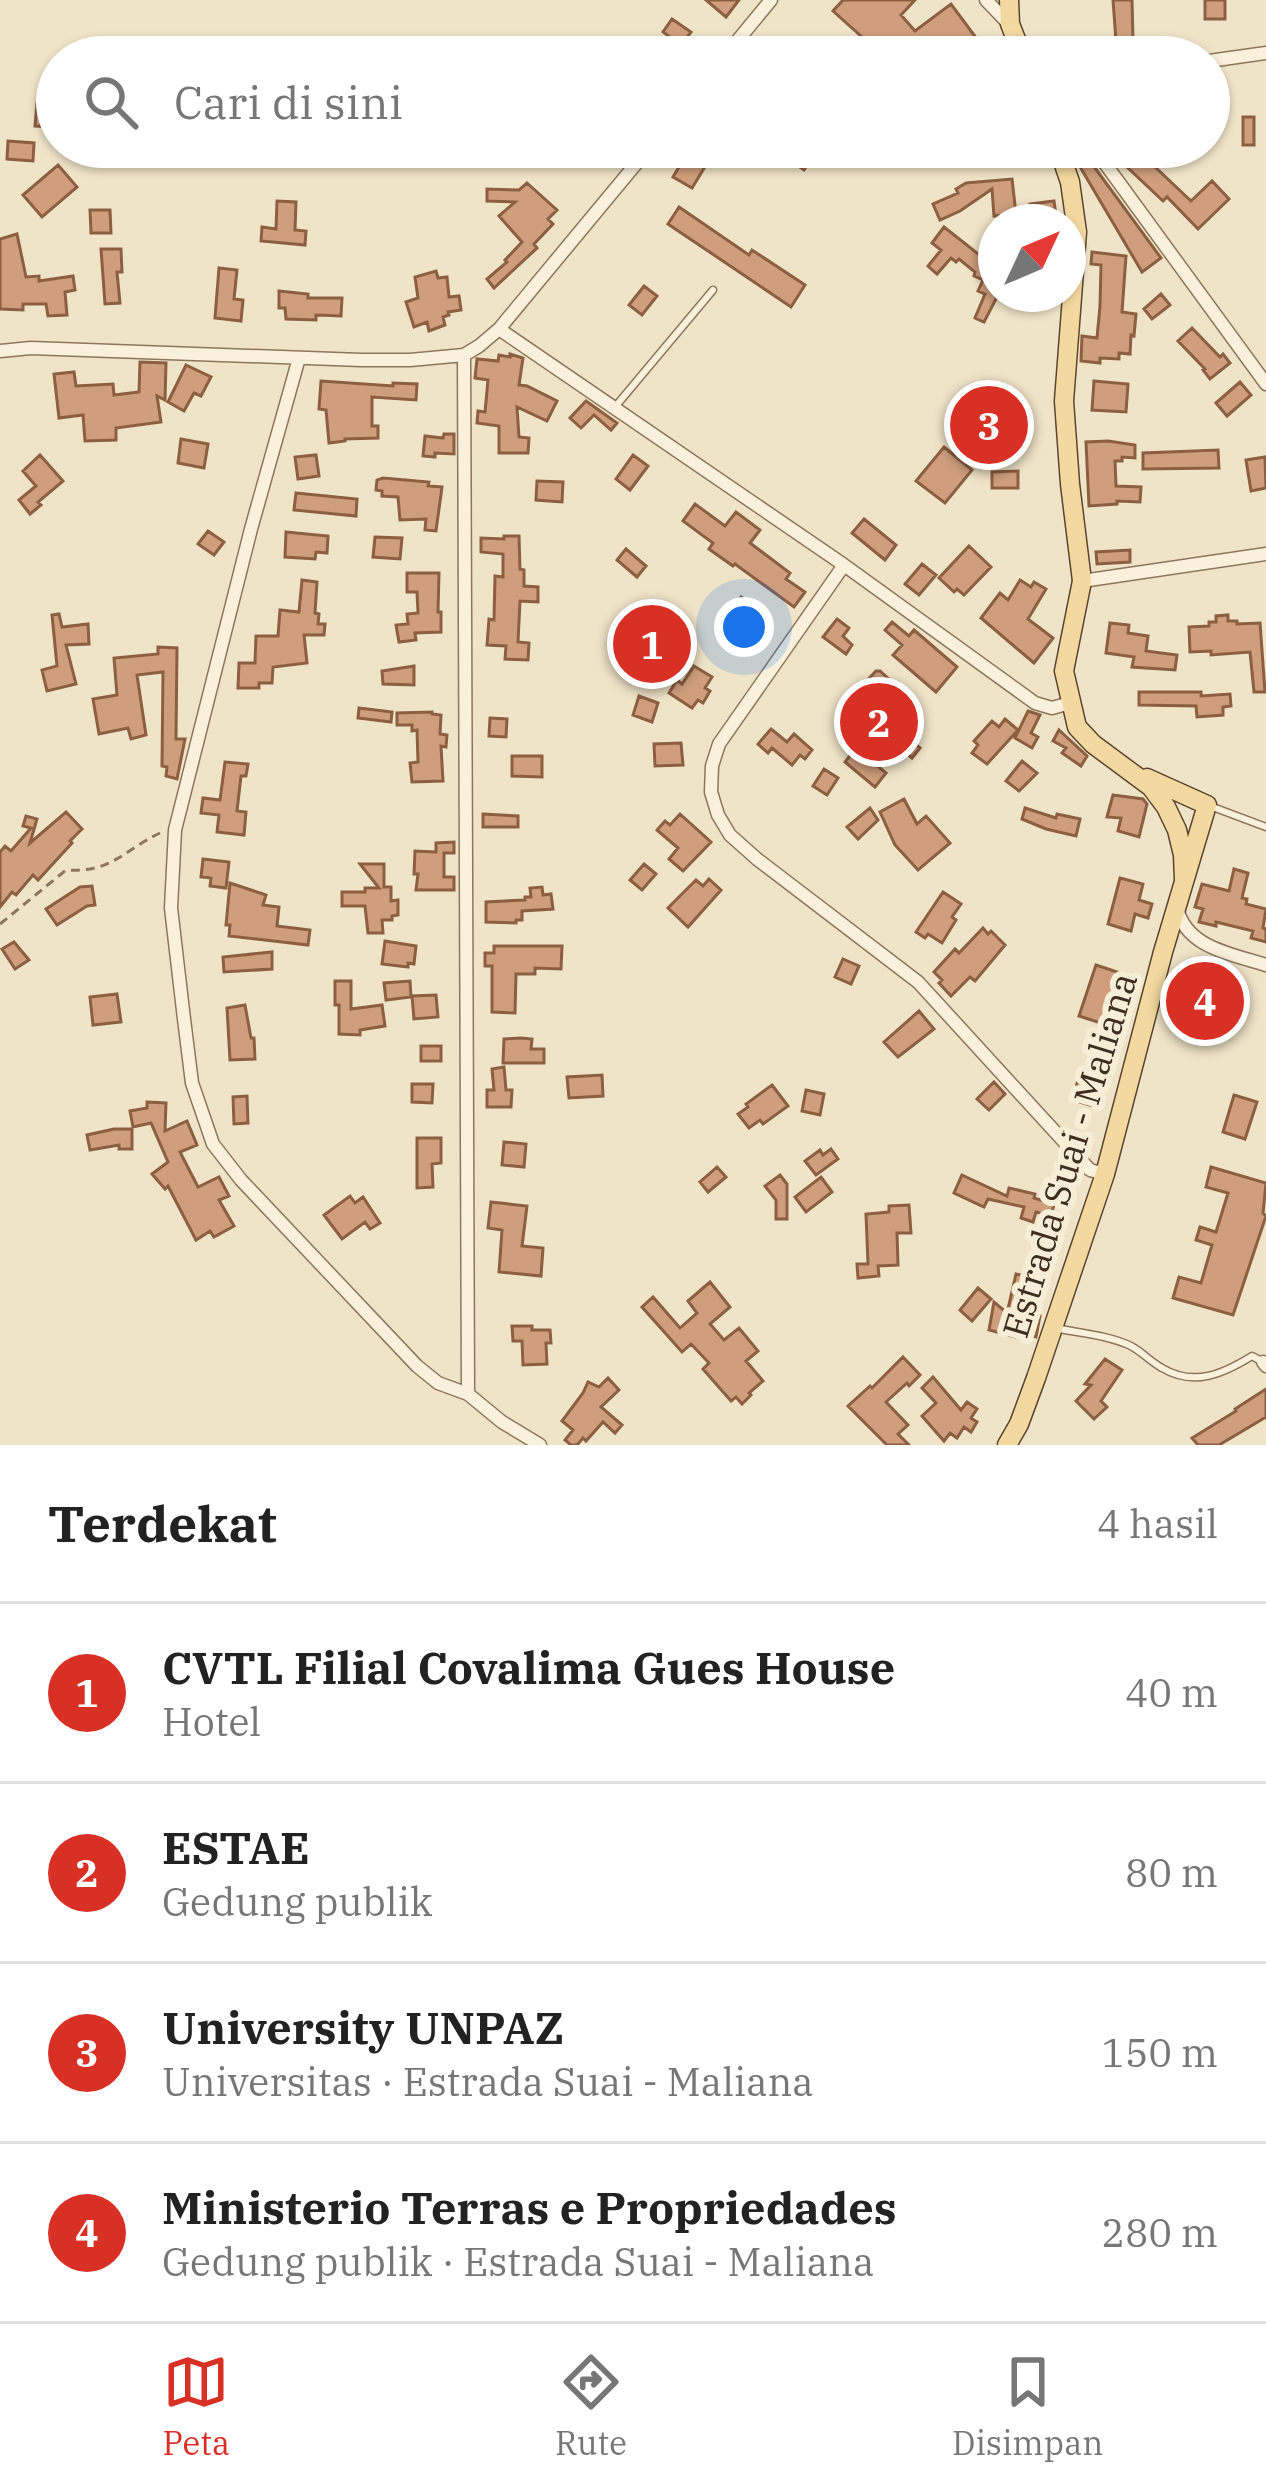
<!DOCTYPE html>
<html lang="id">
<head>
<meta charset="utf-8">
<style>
	body { margin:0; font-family:"IBM Plex Serif",serif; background:#f6f6f6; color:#222 }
	.compass { position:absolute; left:978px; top:204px; width:108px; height:108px; border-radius:50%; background:#fff; box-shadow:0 3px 9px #0004; rotate:46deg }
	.you { position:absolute; left:744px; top:627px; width:42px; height:42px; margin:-30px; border:9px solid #fff; border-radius:50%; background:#1a73e8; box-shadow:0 0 0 18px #1a73e833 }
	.badge { display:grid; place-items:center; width:78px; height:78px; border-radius:50%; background:#d93025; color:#fff; font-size:39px; font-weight:700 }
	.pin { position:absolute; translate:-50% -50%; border:6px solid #fff; box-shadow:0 3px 12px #0006 }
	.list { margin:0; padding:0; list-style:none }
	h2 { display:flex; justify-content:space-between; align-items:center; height:156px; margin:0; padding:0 48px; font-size:51px }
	h2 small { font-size:39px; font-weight:400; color:#767676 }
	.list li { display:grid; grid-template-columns:78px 1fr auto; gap:36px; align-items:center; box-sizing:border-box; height:180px; padding:0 48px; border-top:3px solid #e0e0e0 }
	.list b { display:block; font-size:45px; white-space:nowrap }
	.list p { margin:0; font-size:39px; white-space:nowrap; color:#767676 }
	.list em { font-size:39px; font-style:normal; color:#767676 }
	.icon { flex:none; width:66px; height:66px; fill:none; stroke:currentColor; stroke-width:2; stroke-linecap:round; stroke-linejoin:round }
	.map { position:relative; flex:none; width:1266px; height:1445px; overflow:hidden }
	.search { position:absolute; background:#fff; box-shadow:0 3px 9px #0004; left:36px; right:36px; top:36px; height:132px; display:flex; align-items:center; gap:30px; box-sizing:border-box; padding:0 42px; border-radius:66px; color:#767676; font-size:45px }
	.sheet { height:876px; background:#fff }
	nav { display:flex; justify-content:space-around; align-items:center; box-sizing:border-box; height:168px; border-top:3px solid #e0e0e0; background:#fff; font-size:33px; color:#767676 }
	nav a { display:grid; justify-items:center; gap:6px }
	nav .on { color:#d93025 }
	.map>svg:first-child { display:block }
	.building { fill:#cf9f7d; stroke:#8d5f41; stroke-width:3 }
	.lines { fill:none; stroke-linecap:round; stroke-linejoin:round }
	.lane-casing { stroke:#8d765c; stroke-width:9 }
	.street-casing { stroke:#8d765c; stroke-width:15 }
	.primary-casing { stroke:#5b4430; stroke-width:21 }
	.path { stroke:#8d765c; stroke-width:3; stroke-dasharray:9 6; stroke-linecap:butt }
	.lane { stroke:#faf1dc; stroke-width:6 }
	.street { stroke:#faf1dc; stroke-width:12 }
	.primary { stroke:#f3d9a0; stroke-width:18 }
	.labels { text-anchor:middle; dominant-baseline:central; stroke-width:12; stroke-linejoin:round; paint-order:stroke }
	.street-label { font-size:36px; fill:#3d2e20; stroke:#f7eed8 }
</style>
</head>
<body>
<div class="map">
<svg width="1266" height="1445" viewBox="0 0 1266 1445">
	<rect width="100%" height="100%" fill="#f0e4c8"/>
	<path class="building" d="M706 0H739L726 17Z
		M843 0H915L901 15 915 31 951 4 980 43 963 57H908L899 45 888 57H880L860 42 863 38 833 11Z
		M1113 0H1132L1133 40 1116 41Z
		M1205 0H1225V19H1205Z
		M672 19 691 32 681 45 663 32Z
		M37 103 55 104 54 127 35 126Z
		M1243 117H1254V145H1243Z
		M8 141 34 143 33 161 7 159Z
		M691 147H717L692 188 673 177Z
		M770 147H811L816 151 804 170Z
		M1149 148 1161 161 1154 166 1191 201 1212 181 1229 199 1198 229 1167 197 1163 201 1128 168Z
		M1084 153 1161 258 1142 272 1079 165 1076 158Z
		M58 165 77 187 42 217 23 195Z
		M1012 179 1016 214 994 216 992 189 960 211 940 220 933 204 958 193 956 189 966 183Z
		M527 183 557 210 548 219 553 224 534 244 537 248 494 288 487 279 507 262 505 260 522 242 499 216 515 202 487 201V189L519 190Z
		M277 201 296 202 295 230 306 231 305 245 261 241 262 227 276 229Z
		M1054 201 1057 222H1033L1030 204Z
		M679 207 749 255 752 250 805 285 791 307 668 224Z
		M90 210H110L111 233H91Z
		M944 227 996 268V299L984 322 975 318 985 294 978 291 983 280 974 276 975 272 959 259 956 262 951 258 937 274 928 266 941 250 932 243Z
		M17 234 26 277 39 276V281L73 276 75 290 65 292 67 315 48 316 46 304H23V310L0 309V239Z
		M101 249H121L122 272H117L120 303 105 304Z
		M1092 252 1126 256 1122 312 1136 314 1134 336 1131 335 1130 354 1119 353V359L1100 358V363L1081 361 1082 336 1097 338 1100 306 1101 265 1091 264Z
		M219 268 237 270 234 299 243 300 241 321 215 318Z
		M436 271 438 278 447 277 449 297 459 296 461 310 448 312 449 315 443 317 445 325 429 331 427 322 414 327 406 302 418 298 415 277Z
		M644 286 657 296 642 315 629 305Z
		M279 291 308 294V298H342L341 316 316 315V320L286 319 285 308H279Z
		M1161 294 1170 305 1152 319 1144 309Z
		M1192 328 1220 357 1223 354 1230 363 1210 379 1203 370 1205 369 1178 341Z
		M510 354 523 358 519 385 527 386 557 401 547 421 517 407 519 437 529 438 528 453H499V426L477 423 478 411 485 412 488 380 475 378 477 359 498 361 499 355 510 357Z
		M140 362 166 363 165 400 157 396 161 422 116 428V440L85 441 83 415 59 418 54 374 74 372 76 386 113 384 114 395 139 392Z
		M186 365 211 377 201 396 194 393 184 411 168 402Z
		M321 381 393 386V383L417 384 416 400 372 397V426H378V438L345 439V441L329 443 326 410 319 409Z
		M1094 381 1128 384 1126 412 1092 410Z
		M1240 382 1251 395 1227 416 1216 403Z
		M586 401 617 423 611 430 594 415 581 428 570 418Z
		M444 434H454V454L435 453V457L423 456 425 436 443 438Z
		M181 439 208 444 204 468 178 463Z
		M1108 441 1135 445V458L1122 457V461H1115L1116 486 1141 487 1140 502 1117 501V504L1089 506 1086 442Z
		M944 447 972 470 945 503 916 481Z
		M1218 450 1219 468 1143 469V453Z
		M40 455 63 481 38 502 41 505 30 514 19 500 36 486 23 471Z
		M316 455 319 476 298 479 295 457Z
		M633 455 648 466 630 490 616 479Z
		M1265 457 1266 488 1251 491 1246 460Z
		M1018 471V488H992V472Z
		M383 478 429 482 428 486 442 487 436 531 425 530 426 519 400 520 398 497 382 496V491L376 490 377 480Z
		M537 481 563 482 562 502 536 500Z
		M296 493 357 499 356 516 294 510Z
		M695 504 725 526 736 512 760 530 750 543 790 573 786 579 805 592 794 607 735 564 733 566 709 549 713 543 683 521Z
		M864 519 896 545 885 560 852 533Z
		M208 531 224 542 214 555 198 544Z
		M286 532 328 536 327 553 316 552 315 559 285 557Z
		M504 536H519L520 569 524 570V586L538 587V602L520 601 518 642 529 643 528 660 505 659 506 646 487 645 489 619 494 620 495 576 503 577V554L481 552V538L504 539Z
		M375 537 402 538 400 559 373 557Z
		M969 546 991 567 964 595 957 589 954 592 939 578Z
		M626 549 646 566 637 577 617 560Z
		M1130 550V562L1097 564 1096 552Z
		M922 564 936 575 919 595 905 584Z
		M407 573H439L438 612H441V632L415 633 416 640 399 642 396 625 408 624 407 614 418 613 417 592H407Z
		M302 580 317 582 315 613 319 614 318 624H325L324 635H304L307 663 273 667 272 683H259V688H238L239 663H255L256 636H278L280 610 299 612Z
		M1020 580 1031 587 1034 582 1046 589 1028 619 1053 638 1034 663 981 618 1000 593 1008 600Z
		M741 597 765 615 753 631 729 614Z
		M59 614 62 627 88 624 89 644 66 645 76 684 47 691 42 670 57 666 52 615Z
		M1228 615V621H1237V624L1260 623 1265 692H1254L1250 652 1211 655V651L1190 652 1189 627 1209 626V622H1216V616Z
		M837 619 849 628 843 636 852 645 846 654 823 637Z
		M892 622 909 636 914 630 957 667 936 692 893 655 902 645 885 630Z
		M1110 623 1129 625 1128 633 1148 636 1146 651 1177 655 1175 670 1132 667 1134 657 1106 653Z
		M158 647 177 648 176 739H185L177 779 166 776 167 767 162 766 163 672 137 675 146 735 131 739 128 728 99 734 93 699 117 695 114 658 158 654Z
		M414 666V685L383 684 382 671Z
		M694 666 712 677 705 688 710 691 703 703 698 700 692 708 669 693 677 680 682 684Z
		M876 671H880L891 681 871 703 909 729 904 735 920 748 912 758 897 745 895 748 856 720 865 705 859 701 865 693 859 689Z
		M1139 692H1201V696L1230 694 1231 706 1223 707V715L1197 717 1196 706 1139 705Z
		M639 696 658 703 652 722 633 715Z
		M359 708 392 712 391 722 358 718Z
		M1028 711 1040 715 1031 733 1038 737 1032 748 1015 738Z
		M432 712V714L441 715 440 734 447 735 446 747 441 746 443 781 412 782 410 763 418 762 417 730 412 731V725H397V713Z
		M490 718 507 719 506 737 489 736Z
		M1005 719 1018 730 987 764 972 753 978 745 974 741 992 721 999 727Z
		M771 729 787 742 794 734 812 750 805 759 800 755 792 765 772 748 768 753 758 744Z
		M1059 730 1087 756 1081 766 1062 753 1066 748 1053 741Z
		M681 743 683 765 655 766 654 744Z
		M856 748 886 773 875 787 845 762Z
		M512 756H542V777L512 776Z
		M1022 761 1037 773 1019 791 1006 781Z
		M225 762 248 764 246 776H241L237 811 246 812 244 835 217 832 219 815 201 813 203 798 220 800Z
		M824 769 838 778 827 795 813 786Z
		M1113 795 1143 799 1147 804 1139 837 1118 831 1121 818 1107 817Z
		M904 799 917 824 926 816 950 843 918 870 895 845 880 812Z
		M870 808 878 820 858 839 847 827Z
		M1025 808 1056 818 1057 814 1080 819 1076 836 1046 829 1022 819Z
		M66 812 82 829 70 841 72 843 38 880 33 875 16 895 12 892 0 907V852L5 846 11 851 31 828 23 826 26 816 37 819 30 843Z
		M483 814 518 816V827H483Z
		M680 814 711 842 683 871 669 859 678 848 657 830 665 821 670 825Z
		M454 842V853H444V877H454V890H416L418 874H414L415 851 436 852V843Z
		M203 859 229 862 226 888 210 886 211 878 201 877Z
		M360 864H384V887H391V901L398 900V915L392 916V920H382L383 933H368L365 906H342V892H365V888H379Z
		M644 864 656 874 642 890 630 880Z
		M1234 869 1248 873 1242 898 1247 899 1246 904 1266 909 1263 928 1266 929V942L1251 938 1253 931 1216 922V926L1199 922 1203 909 1195 907 1202 884 1229 891Z
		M1120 878 1143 884 1139 900 1152 904 1148 918 1135 914 1131 931 1108 924Z
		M709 879 721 890 688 927 668 908 696 880 703 886Z
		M230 883 266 895 263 905 279 907 277 926 310 930 308 945 229 936 230 925H226Z
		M92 886 95 905 87 906 57 925 46 909 80 887Z
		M542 887 543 895 551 894 553 909 522 911V920H516V923L486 922V902L525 900V897H531L530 888Z
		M943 892 961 904 952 917 956 920 942 943 928 934 925 938 916 932Z
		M983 928 988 934 991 931 1005 945 975 981 970 977 951 996 939 983 942 980 934 972 955 949 959 953Z
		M385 941 416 946 414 964 408 963V967L382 964Z
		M14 942 29 960 15 969 2 949Z
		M494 946H562L561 969 535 968V974H516L515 1013 492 1012V966H485V953H494Z
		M272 952V969L224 972 223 957Z
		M843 959 859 966 851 984 835 977Z
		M1096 965 1120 973 1104 1024 1079 1016Z
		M1205 975 1235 984 1222 1029 1191 1022Z
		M335 981H351V1009L382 1005 385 1026 360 1030V1035L339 1034V1005H335Z
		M410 981 411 997 386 1000 384 983Z
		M117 994 121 1022 93 1025 90 997Z
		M436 995 438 1017 414 1019 412 996Z
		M245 1005 251 1038H254L255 1059 230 1060 227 1008Z
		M919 1011 934 1029 898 1057 884 1042Z
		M521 1038 532 1039 531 1049H544V1063H503L504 1039Z
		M421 1046H441V1061H421Z
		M504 1067 506 1090H512L511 1107H487V1090H494L492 1069Z
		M602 1075 603 1096 569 1098 567 1077Z
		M1079 1075 1099 1081 1093 1106 1073 1100Z
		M994 1082 1005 1094 989 1110 977 1099Z
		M412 1084H433L432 1103 412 1102Z
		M772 1085 788 1106 763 1124 760 1120 749 1128 738 1114 748 1107 746 1104Z
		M806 1090 824 1094 820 1115 802 1111Z
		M1234 1095 1257 1102 1245 1139 1223 1132Z
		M247 1096 248 1123 234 1124 233 1097Z
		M147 1102 166 1103 165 1131 187 1121 197 1145 180 1152 198 1187 219 1177 229 1196 219 1200 234 1226 214 1237 210 1231 196 1240 168 1186 165 1189 152 1174 168 1162 151 1123 133 1127 130 1111 147 1108Z
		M114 1129H132V1149H119V1145L90 1150 87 1135Z
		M417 1138H441V1163L432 1164 433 1187 417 1188Z
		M504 1142 526 1144 524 1167 502 1165Z
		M831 1149 838 1159 816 1175 805 1161 820 1150 823 1155Z
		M717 1167 726 1177 708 1192 700 1182Z
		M1211 1167 1266 1183 1263 1213 1266 1216 1233 1315 1173 1298 1179 1277 1201 1283 1212 1245 1196 1240 1200 1227 1216 1232 1228 1193 1206 1187Z
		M780 1175 787 1184V1219H776V1200L765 1186Z
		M962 1175 1007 1196 1009 1188 1035 1194 1034 1198 1054 1204 1051 1216 1036 1212 1033 1222 1021 1218 1024 1207 988 1199 984 1207 954 1193Z
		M821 1177 832 1192 806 1212 795 1197Z
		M350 1196 355 1203 363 1197 380 1223 370 1229 365 1222 342 1239 324 1215Z
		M491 1202 527 1206 522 1246 543 1248 541 1276 499 1272 502 1230 488 1228Z
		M909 1205 911 1233H897L898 1265 878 1266 879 1276 858 1278 857 1264H868L866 1214 889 1212V1206Z
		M1016 1274 1042 1280 1035 1315 1040 1316 1036 1337 1016 1332 1015 1337 989 1330 994 1302 1007 1313Z
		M710 1282 730 1307 710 1324 724 1340 739 1328 758 1351 746 1361 763 1381 749 1393 751 1395 742 1404 736 1397 731 1401 703 1369 709 1363 691 1344 682 1352 642 1307 653 1297 680 1328 697 1313 688 1301Z
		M978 1288 991 1299 972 1321 960 1310Z
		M512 1326H532V1330H550L551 1343H546L547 1364 523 1365 522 1341H513Z
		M903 1357 920 1375 909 1386 907 1383 886 1402 908 1425 898 1434 909 1445H887L848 1406 870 1386 872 1388Z
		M1105 1359 1122 1370 1101 1401 1107 1407 1094 1419 1076 1401 1091 1385 1085 1384Z
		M933 1377 961 1410 967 1402 977 1409 971 1418 977 1422 971 1432 964 1427 957 1438 950 1433 944 1441 922 1416 936 1403 922 1388Z
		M608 1378 619 1390 601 1407 622 1425 615 1433 603 1422 586 1441 583 1438 577 1445H571L565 1440 573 1430 562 1421 583 1393 588 1382 599 1387Z
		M1266 1389V1417L1219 1445H1198L1192 1438 1236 1411 1235 1409Z"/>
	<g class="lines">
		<defs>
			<path id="lane" d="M615 407 713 290
				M1210 806 1266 827
				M1055 1328C1079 1333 1108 1335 1131 1346 1142 1352 1151 1362 1162 1368 1194 1387 1223 1374 1252 1356L1263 1362"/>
			<path id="street" d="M986 0 1009 24
				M724 57 771 0
				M1209 61 1266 53
				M1093 147 1266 384
				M499 329 844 565 1035 703 1052 708 1070 703
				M0 351 31 348 361 360H410L464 355 479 346 499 329 650 147
				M464 355 468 1394 502 1422 540 1445
				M299 358 251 529 175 830 171 908 184 1019 192 1083 213 1144 241 1180 417 1366 438 1383 468 1394
				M844 565 719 744 712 766 711 792 718 815 730 835 757 859 918 982 1090 1170 1105 1174
				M1082 581 1266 554
				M1177 908C1186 948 1232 954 1266 965
				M1263 1362 1266 1366"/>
			<path id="primary" d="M1009 0 1010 24 1023 57
				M1058 147 1070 182 1077 232 1064 401 1070 484 1082 581 1064 671 1077 727 1093 744 1151 787 1166 807 1177 830 1183 855 1184 880
				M1007 1445 1019 1424 1036 1378 1105 1174 1163 952 1207 805 1147 778"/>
		</defs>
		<use href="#lane" class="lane-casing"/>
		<use href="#street" class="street-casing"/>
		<use href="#primary" class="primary-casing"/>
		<path class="path" d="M0 924 66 870C112 873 124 850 160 833"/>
		<use href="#lane" class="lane"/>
		<use href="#street" class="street"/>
		<use href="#primary" class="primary"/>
	</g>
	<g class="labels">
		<g class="street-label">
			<text transform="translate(1069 1155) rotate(-73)">Estrada Suai - Maliana</text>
		</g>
	</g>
</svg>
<svg class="compass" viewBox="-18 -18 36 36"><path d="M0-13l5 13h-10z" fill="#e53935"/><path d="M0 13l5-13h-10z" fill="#767676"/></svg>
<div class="you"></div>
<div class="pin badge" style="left:652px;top:644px">1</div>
<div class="pin badge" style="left:879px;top:722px">2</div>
<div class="pin badge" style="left:989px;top:425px">3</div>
<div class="pin badge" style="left:1205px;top:1001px">4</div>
<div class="search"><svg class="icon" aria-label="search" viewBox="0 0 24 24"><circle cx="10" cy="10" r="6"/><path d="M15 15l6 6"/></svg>Cari di sini</div>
</div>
<section class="sheet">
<h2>Terdekat<small>4 hasil</small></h2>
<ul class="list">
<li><span class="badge">1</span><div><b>CVTL Filial Covalima Gues House</b><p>Hotel</p></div><em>40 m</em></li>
<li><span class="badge">2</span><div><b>ESTAE</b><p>Gedung publik</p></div><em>80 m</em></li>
<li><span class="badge">3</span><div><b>University UNPAZ</b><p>Universitas · Estrada Suai - Maliana</p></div><em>150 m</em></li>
<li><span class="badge">4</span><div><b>Ministerio Terras e Propriedades</b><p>Gedung publik · Estrada Suai - Maliana</p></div><em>280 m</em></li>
</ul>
</section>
<nav>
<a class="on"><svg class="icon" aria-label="map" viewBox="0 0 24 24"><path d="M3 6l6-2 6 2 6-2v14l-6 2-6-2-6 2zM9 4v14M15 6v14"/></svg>Peta</a>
<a><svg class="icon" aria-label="directions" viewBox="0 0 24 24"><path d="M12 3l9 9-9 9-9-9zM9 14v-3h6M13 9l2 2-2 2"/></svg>Rute</a>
<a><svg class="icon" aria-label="saved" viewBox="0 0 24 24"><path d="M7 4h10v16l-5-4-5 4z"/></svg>Disimpan</a>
</nav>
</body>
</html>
